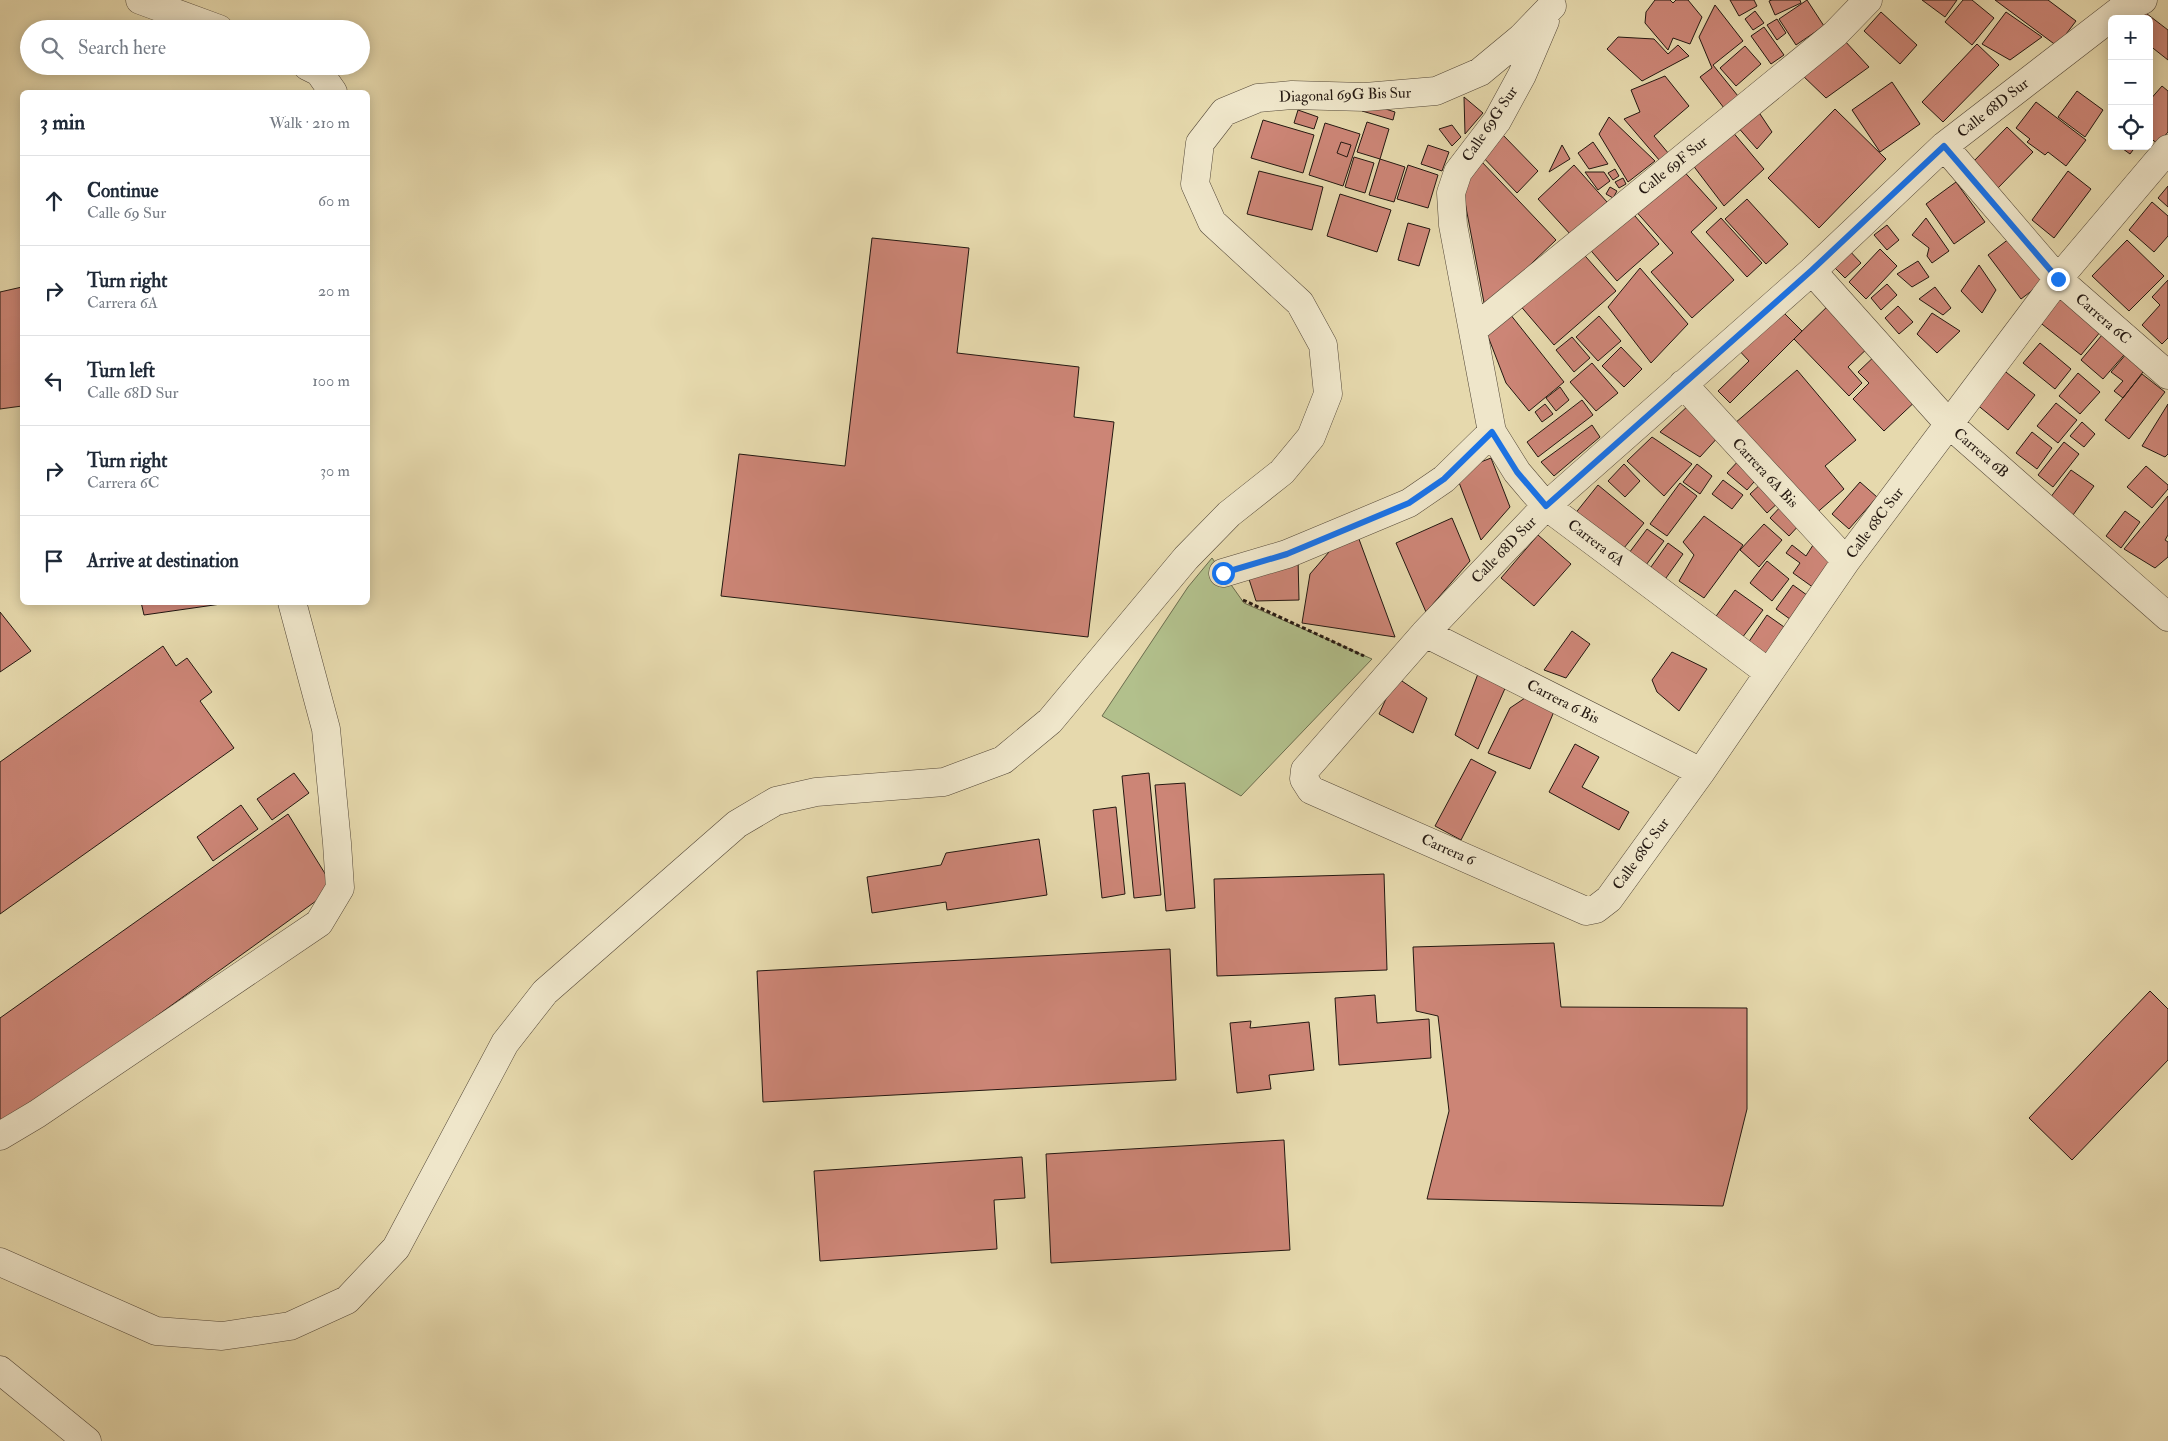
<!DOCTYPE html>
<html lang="en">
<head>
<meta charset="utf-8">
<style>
	body { margin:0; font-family:"IM FELL Double Pica",serif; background:#f6f6f7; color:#1f2937 }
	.controls { position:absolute; right:15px; top:15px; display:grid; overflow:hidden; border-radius:8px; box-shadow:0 2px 12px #0003 }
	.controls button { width:45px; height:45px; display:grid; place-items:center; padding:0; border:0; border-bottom:1px solid #e0e1e3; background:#fff; color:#1f2937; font:25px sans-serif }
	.stop { position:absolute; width:15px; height:15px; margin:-11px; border:4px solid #1a73e8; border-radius:50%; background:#fff }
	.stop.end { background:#1a73e8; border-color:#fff; box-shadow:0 1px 5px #0008 }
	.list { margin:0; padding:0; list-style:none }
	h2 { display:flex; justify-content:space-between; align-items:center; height:65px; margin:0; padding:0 20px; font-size:21px }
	h2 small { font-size:16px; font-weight:400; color:#747a83 }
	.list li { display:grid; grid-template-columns:32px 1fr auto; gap:15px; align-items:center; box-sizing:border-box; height:90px; padding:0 20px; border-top:1px solid #e0e1e3 }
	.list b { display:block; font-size:19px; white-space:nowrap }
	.list p { margin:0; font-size:16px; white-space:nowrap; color:#747a83 }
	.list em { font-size:16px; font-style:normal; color:#747a83 }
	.icon { flex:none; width:28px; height:28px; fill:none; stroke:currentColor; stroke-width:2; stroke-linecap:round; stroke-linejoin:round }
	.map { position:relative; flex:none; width:2168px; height:1441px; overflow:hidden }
	.search { position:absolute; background:#fff; box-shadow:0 2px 12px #0003; left:20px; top:20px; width:350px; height:55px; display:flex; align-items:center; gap:12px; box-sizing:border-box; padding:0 18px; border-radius:28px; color:#747a83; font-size:19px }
	.panel { position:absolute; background:#fff; box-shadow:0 2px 12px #0003; left:20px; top:90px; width:350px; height:515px; border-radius:8px }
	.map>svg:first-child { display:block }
	.green { fill:#b2c08c; stroke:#6b6c4e }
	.building { fill:#cc8576; stroke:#241811 }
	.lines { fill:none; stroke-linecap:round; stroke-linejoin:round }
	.minor-casing { stroke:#544838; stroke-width:29 }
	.path { stroke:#241811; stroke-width:3; stroke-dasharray:4 2.5; stroke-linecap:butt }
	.minor { stroke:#efe6ca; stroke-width:28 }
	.route { stroke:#1a73e8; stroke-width:6 }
	.labels { text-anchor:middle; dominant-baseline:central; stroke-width:4; stroke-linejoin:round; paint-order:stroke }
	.street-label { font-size:15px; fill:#241811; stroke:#efe6ca }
</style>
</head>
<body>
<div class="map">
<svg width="2168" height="1441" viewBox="0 0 2168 1441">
	<rect width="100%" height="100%" fill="#e6d9ad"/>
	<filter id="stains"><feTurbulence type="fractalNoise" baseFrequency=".004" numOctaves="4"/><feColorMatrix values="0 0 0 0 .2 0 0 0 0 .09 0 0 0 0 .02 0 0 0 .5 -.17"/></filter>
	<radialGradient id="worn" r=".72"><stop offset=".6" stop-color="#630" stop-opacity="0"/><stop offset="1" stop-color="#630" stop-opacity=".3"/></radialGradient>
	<path class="green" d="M1212 558 1244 603 1372 659 1241 796 1102 716 1188 587Z"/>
	<path class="building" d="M1655 0H1670L1673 3 1676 0H1688L1702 17 1690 44 1673 38 1668 50 1645 23 1646 12Z
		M1730 0H1754L1757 6 1739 16Z
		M1772 0H1800L1801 3 1775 15 1769 1Z
		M1807 0 1824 26 1796 45 1779 19Z
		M1922 0H1957L1945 17Z
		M1963 0H1972L1994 18 1972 45 1945 22Z
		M1995 0H2048L2076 21 2057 46Z
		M1715 5 1743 41 1713 65 1738 96 1724 108 1700 77 1712 68 1699 37Z
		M2138 7 2168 30V60L2149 45V19H2128Z
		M1755 11 1764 23 1753 30 1745 19Z
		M1881 12 1917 45 1900 64 1864 31Z
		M2006 12 2042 37 2010 60 1982 44Z
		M1777 19 1786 33 1777 40 1767 25Z
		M1764 27 1784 55 1771 64 1751 36Z
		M1618 37 1654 39 1668 54 1678 45 1689 56 1642 81 1607 49Z
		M1844 40 1869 67 1826 98 1801 74Z
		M1977 44 1999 65 1943 122 1922 102Z
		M1745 46 1761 64 1736 86 1720 68Z
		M1665 76 1689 106 1654 136 1669 154 1660 161 1624 119 1640 112 1631 90Z
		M1892 82 1920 124 1880 152 1852 110Z
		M2162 86 2168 91V132L2158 144 2149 137V101Z
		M2077 91 2103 110 2085 137 2058 117Z
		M1464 97 1483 113 1465 134Z
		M1364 102 1395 112 1393 120 1362 111Z
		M2036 102 2086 140 2066 166 2048 152 2045 155 2027 142 2030 139 2016 128Z
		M1756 108 1772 132 1757 149 1736 125Z
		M1835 109 1886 159 1819 228 1768 178Z
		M1298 110 1318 117 1314 129 1294 123Z
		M1609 117 1655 161 1628 182 1599 134Z
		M1263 120 1314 135 1303 173 1251 158Z
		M1367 122 1389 129 1380 159 1357 152Z
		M1325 123 1360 134 1343 186 1309 175Z
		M1452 125 1461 137 1452 146 1439 129Z
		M2007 127 2033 152 1997 189 1972 163Z
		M1731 130 1764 169 1724 206 1692 164Z
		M1501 133 1538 171 1517 193 1480 154Z
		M1341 142 1351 145 1347 157 1337 153Z
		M1593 142 1608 164 1589 169 1578 153Z
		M1428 145 1449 152 1442 171 1421 164Z
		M1562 145 1570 159 1549 172Z
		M2119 146H2136L2130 154Z
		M1354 157 1374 163 1365 193 1345 187Z
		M1380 159 1405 167 1394 202 1369 195Z
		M1481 161 1556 240 1485 308 1461 181Z
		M1408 165 1438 175 1428 208 1397 199Z
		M1574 165 1607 202 1571 235 1538 199Z
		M1679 166 1717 208 1691 232 1734 280 1692 318 1651 272 1673 253 1633 208Z
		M1615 169 1619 176 1613 180 1608 173Z
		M1259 171 1323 187 1312 230 1247 214Z
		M2068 171 2091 189 2054 238 2032 220Z
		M1585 172H1604L1610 181 1598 190Z
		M1623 178 1626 184 1619 188 1615 182Z
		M1956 182 1985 222 1954 244 1926 204Z
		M2168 186V207L2158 198Z
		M1610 187 1617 191 1613 198 1606 194Z
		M1340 194 1391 210 1377 252 1327 236Z
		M1747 199 1788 244 1766 264 1725 219Z
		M2152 202 2168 216V236L2154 252 2129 230Z
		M1629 209 1659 244 1617 281 1587 246Z
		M1721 218 1762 263 1747 277 1706 232Z
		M1926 218 1949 251 1932 263 1927 256 1929 248 1912 235Z
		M1408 223 1430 229 1419 266 1398 260Z
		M1887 225 1899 240 1887 250 1874 235Z
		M2014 235 2046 280 2021 299 1988 255Z
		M872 238 969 248 957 353 1079 367 1074 417 1114 422 1088 637 721 596 739 454 845 466Z
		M2127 240 2164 276 2129 311 2092 276Z
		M1847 248 1861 263 1845 278 1831 264Z
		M1579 249 1616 291 1554 345 1518 303Z
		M1880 249 1897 266 1866 299 1849 282Z
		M1918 261 1929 277 1912 287 1897 274Z
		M1979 265 1996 290 1982 313 1961 291Z
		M1640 268 1688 324 1651 363 1608 307Z
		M2168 280V338L2162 344 2142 325 2160 305 2152 297Z
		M1887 284 1897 295 1881 310 1871 298Z
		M2058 286 2106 325 2081 355 2033 317Z
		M22 287V406L0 409V292Z
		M1935 287 1951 308 1943 315 1919 299Z
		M1833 301 1874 342 1848 367 1862 383 1849 396 1794 339Z
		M1776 305 1802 331 1730 403 1718 391 1749 361 1735 346Z
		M1898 306 1913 322 1899 334 1885 318Z
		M1506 309 1564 382 1529 411 1506 383 1484 326Z
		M1932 313 1960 331 1937 353 1917 334Z
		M1599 316 1621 341 1598 361 1576 337Z
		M2107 329 2130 348 2103 379 2081 360Z
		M1572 337 1590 358 1574 372 1556 350Z
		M2040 343 2071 369 2055 389 2023 363Z
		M1621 347 1642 369 1624 387 1602 366Z
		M1879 352 1921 396 1884 431 1853 399 1869 383 1858 372Z
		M2127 353 2146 368 2123 398 2114 391 2123 381 2111 372Z
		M1592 363 1618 393 1596 411 1570 382Z
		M1997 365 2035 395 2008 430 1970 399Z
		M1797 370 1856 440 1825 466 1844 489 1813 516 1735 423Z
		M2078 373 2100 392 2080 414 2059 396Z
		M2142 374 2165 392 2129 439 2105 420Z
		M1560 387 1569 400 1556 411 1546 398Z
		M1582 400 1593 415 1538 457 1527 442Z
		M2056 403 2077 420 2058 443 2037 426Z
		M1545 404 1553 414 1542 422 1535 412Z
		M1690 404 1720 435 1700 457 1660 432Z
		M2168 404V454L2165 457 2142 446Z
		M2082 422 2095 434 2084 447 2070 436Z
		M1592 425 1600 437 1554 476 1541 462Z
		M2032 432 2052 448 2037 469 2016 453Z
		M1652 437 1692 464 1664 496 1627 461Z
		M2064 442 2079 454 2053 487 2038 475Z
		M1491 458 1510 507 1481 540 1455 472Z
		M1741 458 1760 475 1747 490 1727 473Z
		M1624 464 1640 481 1625 497 1608 481Z
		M1697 464 1712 476 1700 494 1683 482Z
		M2146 466 2168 485V489L2152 508 2127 487Z
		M2071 470 2094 486 2073 515 2050 498Z
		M1723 480 1743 495 1732 509 1712 494Z
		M1764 481 1781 500 1767 513 1750 494Z
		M1860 482 1877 497 1849 529 1832 514Z
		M1680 483 1697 496 1667 536 1650 524Z
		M1598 485 1644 523 1620 553 1574 515Z
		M2168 496V535L2165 540 2168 542V557L2155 568 2124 549Z
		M1783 504 1802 522 1789 536 1770 518Z
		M2125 511 2140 522 2121 548 2106 536Z
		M1704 516 1743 545 1704 598 1679 581 1694 555 1683 542Z
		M1452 518 1470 561 1426 612 1396 543Z
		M1764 524 1782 540 1759 567 1740 550Z
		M1647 529 1664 541 1643 569 1626 557Z
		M1356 531 1395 637 1302 623 1310 574 1329 552 1325 543Z
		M1538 535 1571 564 1534 606 1501 578Z
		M1815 542 1837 559 1814 588 1793 573 1800 563 1786 553 1792 545 1806 556Z
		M1668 543 1683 554 1661 585 1646 574Z
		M1298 558 1299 600 1256 601 1248 576Z
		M1767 561 1789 579 1772 601 1750 583Z
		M1793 585 1811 598 1794 622 1776 609Z
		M1735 590 1763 610 1742 638 1714 619Z
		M141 602H228V603L144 615Z
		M0 612 31 651 0 672Z
		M1767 615 1787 629 1767 657 1748 643Z
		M1572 631 1590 644 1566 678 1544 670Z
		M163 646 176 666 187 658 212 692 200 701 234 748 0 914V762Z
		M1672 652 1707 669 1679 711 1657 692 1652 680Z
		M1479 671 1507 684 1478 749 1455 735Z
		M1396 677 1427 698 1413 733 1379 714Z
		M1528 696 1555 709 1530 769 1488 753 1510 708Z
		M1575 744 1599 757 1582 787 1629 812 1619 830 1549 792Z
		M1471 759 1496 772 1461 840 1435 826Z
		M294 773 309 793 272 820 257 799Z
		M1149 773 1161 895 1134 898 1122 776Z
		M1185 783 1195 908 1166 911 1155 785Z
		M241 805 258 829 213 861 197 837Z
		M1116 807 1125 894 1102 898 1093 810Z
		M288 814 334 888 0 1129V1018Z
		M1039 839 1047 895 947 910 946 902 872 913 867 877 941 865 946 853Z
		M1384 874 1387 970 1217 976 1214 879Z
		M1554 943 1561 1007 1747 1008V1109L1723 1206 1427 1199 1449 1111 1438 1016 1416 1011 1413 947Z
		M1170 949 1176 1080 763 1102 757 971Z
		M2150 991 2168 1009V1060L2072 1160 2029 1118Z
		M1375 995 1377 1023 1429 1019 1431 1058 1339 1065 1335 998Z
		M1251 1021 1250 1028 1309 1022 1314 1070 1269 1075 1271 1089 1237 1093 1230 1023Z
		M1284 1140 1290 1250 1051 1263 1046 1154Z
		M1022 1157 1025 1198 994 1200 997 1249 820 1261 814 1171Z"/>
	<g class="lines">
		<defs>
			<path id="minor" d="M140 0 219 29
				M2143 0 2119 11 1944 146 1812 271 1546 506 1425 633 1305 770 1304 779 1311 790 1586 911 1596 909 1609 899 1701 772 1846 561 2058 279 2168 149
				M1545 21 1522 75 1497 121 1458 172 1451 193 1453 225 1492 432 1517 472 1546 506 1769 673
				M307 66 319 72 333 92
				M1944 146 2058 279 2168 375
				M1812 271 1949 424 2168 617
				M1474 329 1835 34 1868 0
				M1683 384 1846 561
				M1223 573 1287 554 1409 503 1444 479 1492 432
				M1425 633 1701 772
				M0 1136 37 1114 319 923 340 888 337 843 326 729 292 602
				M0 1262 156 1331 222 1336 290 1326 347 1300 396 1248 505 1043 545 992 737 824 776 801 816 792 944 782 1003 760 1050 721 1186 558 1229 514 1282 472 1311 437 1328 394 1323 345 1300 303 1212 222 1195 184 1200 143 1224 112 1258 98 1292 95 1365 97 1436 91 1480 72 1521 38 1552 6
				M0 1370 87 1441"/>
		</defs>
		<use href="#minor" class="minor-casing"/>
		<path class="path" d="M1243 600 1364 656"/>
		<use href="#minor" class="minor"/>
	</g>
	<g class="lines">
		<path class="route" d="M1223 573 1287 554 1409 503 1444 479 1492 432 1517 472 1546 506 1812 270 1944 146 2058 279"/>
	</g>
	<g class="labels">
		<g class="street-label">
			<text transform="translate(1345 95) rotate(-2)">Diagonal 69G Bis Sur</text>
			<text transform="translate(1993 108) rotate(-38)">Calle 68D Sur</text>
			<text transform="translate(1490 124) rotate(-56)">Calle 69G Sur</text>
			<text transform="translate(1673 166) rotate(-39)">Calle 69F Sur</text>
			<text transform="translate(2103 319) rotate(41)">Carrera 6C</text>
			<text transform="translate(1981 453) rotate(41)">Carrera 6B</text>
			<text transform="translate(1765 473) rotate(47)">Carrera 6A Bis</text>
			<text transform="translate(1875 523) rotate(-53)">Calle 68C Sur</text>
			<text transform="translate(1596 543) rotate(37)">Carrera 6A</text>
			<text transform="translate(1504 550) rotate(-46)">Calle 68D Sur</text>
			<text transform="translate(1563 702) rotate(27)">Carrera 6 Bis</text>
			<text transform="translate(1448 850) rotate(24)">Carrera 6</text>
			<text transform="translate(1641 854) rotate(-54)">Calle 68C Sur</text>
		</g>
	</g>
	<rect width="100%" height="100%" filter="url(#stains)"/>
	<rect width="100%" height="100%" fill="url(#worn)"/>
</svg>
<div class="controls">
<button>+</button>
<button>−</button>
<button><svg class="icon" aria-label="locate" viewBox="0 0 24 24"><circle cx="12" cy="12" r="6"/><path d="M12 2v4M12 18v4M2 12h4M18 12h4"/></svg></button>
</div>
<div class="stop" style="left:1223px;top:573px"></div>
<div class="stop end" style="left:2058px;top:279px"></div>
<div class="search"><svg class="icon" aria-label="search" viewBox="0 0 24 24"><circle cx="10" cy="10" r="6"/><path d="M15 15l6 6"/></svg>Search here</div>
<section class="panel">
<h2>3 min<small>Walk · 210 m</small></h2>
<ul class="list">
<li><svg class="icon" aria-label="ahead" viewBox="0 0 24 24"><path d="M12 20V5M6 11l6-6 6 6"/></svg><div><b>Continue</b><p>Calle 69 Sur</p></div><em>60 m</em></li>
<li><svg class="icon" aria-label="right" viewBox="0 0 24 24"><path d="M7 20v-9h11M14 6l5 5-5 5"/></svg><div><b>Turn right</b><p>Carrera 6A</p></div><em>20 m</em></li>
<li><svg class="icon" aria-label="left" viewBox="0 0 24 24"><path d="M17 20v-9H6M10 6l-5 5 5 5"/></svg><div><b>Turn left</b><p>Calle 68D Sur</p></div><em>100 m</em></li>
<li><svg class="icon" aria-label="right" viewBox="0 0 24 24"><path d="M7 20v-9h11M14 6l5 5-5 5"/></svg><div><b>Turn right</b><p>Carrera 6C</p></div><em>30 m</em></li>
<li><svg class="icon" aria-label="arrive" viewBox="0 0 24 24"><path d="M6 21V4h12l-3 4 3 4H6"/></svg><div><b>Arrive at destination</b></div></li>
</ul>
</section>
</div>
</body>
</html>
